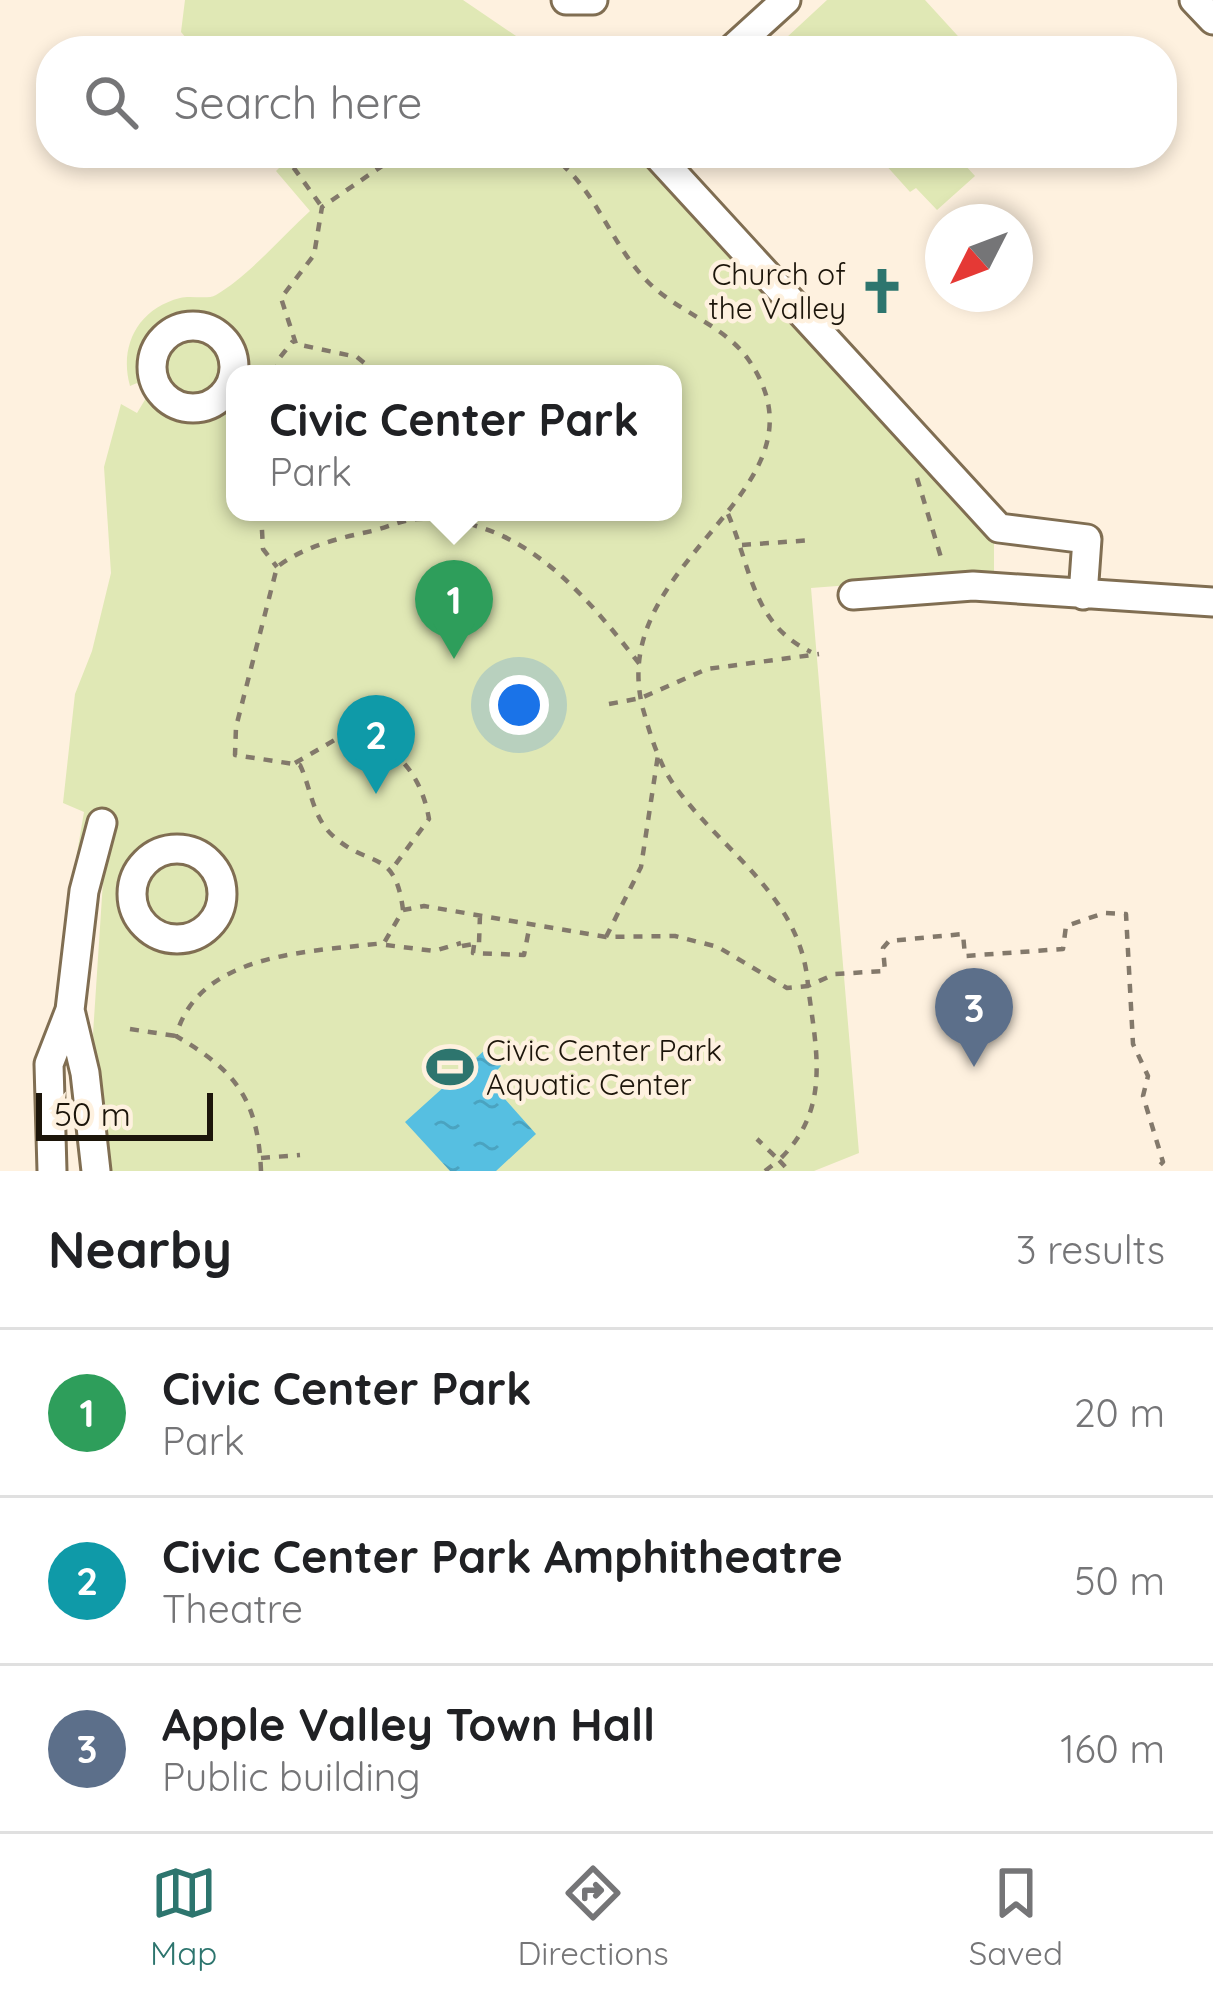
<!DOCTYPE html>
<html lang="en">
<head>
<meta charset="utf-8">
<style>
	body { margin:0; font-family:Quicksand,sans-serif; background:#f6f6f6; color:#202124 }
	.compass { position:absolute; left:925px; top:204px; width:108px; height:108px; border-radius:50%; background:#fff; box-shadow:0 6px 18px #0003; rotate:228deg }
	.scale { position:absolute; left:36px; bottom:30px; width:177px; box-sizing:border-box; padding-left:12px; border:6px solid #1c150a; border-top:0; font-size:33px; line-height:42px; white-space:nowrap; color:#1c150a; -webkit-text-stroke:9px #fef1df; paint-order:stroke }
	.you { position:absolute; left:519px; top:705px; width:42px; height:42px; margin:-30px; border:9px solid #fff; border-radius:50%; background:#1a73e8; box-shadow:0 0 0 18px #1a73e833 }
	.badge { display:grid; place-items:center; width:78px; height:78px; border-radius:50%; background:#2d756e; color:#fff; font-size:39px; font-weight:700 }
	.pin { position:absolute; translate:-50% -99px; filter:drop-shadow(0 3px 6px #0008) }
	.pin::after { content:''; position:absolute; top:63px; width:42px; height:36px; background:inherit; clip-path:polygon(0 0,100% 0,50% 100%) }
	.popup { position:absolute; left:226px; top:365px; width:456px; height:156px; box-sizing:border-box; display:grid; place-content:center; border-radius:24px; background:#fff; filter:drop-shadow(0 3px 9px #0005); font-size:39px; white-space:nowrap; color:#757577 }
	.popup b { font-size:45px; color:#202124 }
	.popup::after { content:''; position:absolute; left:50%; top:100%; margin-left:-24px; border:24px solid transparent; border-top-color:#fff }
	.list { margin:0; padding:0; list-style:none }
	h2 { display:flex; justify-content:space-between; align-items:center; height:156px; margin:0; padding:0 48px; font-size:51px }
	h2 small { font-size:39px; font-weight:400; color:#757577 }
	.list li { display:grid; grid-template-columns:78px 1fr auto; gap:36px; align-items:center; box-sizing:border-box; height:168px; padding:0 48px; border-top:3px solid #e0e0e0 }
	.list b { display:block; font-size:45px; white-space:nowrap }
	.list p { margin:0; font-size:39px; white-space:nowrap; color:#757577 }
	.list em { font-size:39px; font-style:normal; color:#757577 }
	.icon { flex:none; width:66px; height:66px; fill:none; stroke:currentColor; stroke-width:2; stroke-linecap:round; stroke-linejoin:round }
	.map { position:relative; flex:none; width:1213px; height:1171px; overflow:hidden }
	.search { position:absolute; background:#fff; box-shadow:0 6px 18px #0003; left:36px; right:36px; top:36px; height:132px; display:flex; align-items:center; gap:30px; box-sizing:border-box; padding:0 42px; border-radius:48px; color:#757577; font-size:45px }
	.sheet { height:660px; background:#fff }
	nav { display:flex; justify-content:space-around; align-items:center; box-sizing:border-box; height:168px; border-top:3px solid #e0e0e0; background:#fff; font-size:33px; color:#757577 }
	nav a { display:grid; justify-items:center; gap:6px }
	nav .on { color:#2d756e }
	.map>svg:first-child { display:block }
	.green { fill:#e0e8b5; fill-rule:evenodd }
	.water { fill:url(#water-ripples) }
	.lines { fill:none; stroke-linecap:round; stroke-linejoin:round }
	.minor-casing { stroke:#806e52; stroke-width:33 }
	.path { stroke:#83796b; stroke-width:4.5; stroke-dasharray:9 9; stroke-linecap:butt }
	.minor { stroke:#fff; stroke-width:27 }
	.labels { text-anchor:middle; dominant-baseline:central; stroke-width:9; stroke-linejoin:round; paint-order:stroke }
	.poi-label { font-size:30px; fill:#1c150a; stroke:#fef1df; text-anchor:end }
</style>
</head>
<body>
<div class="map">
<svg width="1213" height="1171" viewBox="0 0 1213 1171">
	<defs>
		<pattern id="water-ripples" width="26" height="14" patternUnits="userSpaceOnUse" patternTransform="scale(3)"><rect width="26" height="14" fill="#56bfe1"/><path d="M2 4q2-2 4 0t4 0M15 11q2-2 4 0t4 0" fill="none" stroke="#4aa3c0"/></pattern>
	</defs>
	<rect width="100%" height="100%" fill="#fef1df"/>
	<path class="green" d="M185 0H463L538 51H197L181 32Z
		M827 0H925L967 46 961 51H772Z
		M278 153H633L994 543V574L811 588 859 1153 814 1171H104L93 1034 104 866 76 859 84 812 63 803 75 694 92 651 111 573 104 467 121 404 137 413 146 398 137 383 130 386C119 347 137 309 180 298 191 295 207 300 216 295 250 275 280 238 310 211L276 171 285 162ZM235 374H673V512H235Z
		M875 153H954L975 176 937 210 916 188 910 192Z"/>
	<path class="water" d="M486 1049 501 1066 488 1080 536 1134 496 1171H450L405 1122Z"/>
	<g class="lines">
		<defs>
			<path id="minor" d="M566 0H593
				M1194 0 1213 20
				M730 51 786 0
				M655 153 999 528 1087 539 1083 595
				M152 367a41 41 0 1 1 82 0a41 41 0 1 1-82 0Z
				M853 595 973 586 1213 602
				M132 894a45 45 0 1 1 90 0a45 45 0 1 1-90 0Z
				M70 1010 85 1073 96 1171
				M52 1171 49 1064 70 1010 84 891 102 823"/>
		</defs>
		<use href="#minor" class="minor-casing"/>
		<path class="path" d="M283 153 322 207
			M547 153C595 184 608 241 647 281 677 312 723 324 748 359 841 492 603 557 643 709 650 734 659 764 674 785 721 851 802 896 808 986L835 974 885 971 883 948 889 941 963 934 965 956 1063 949 1066 926 1104 913 1126 914 1133 1044 1148 1076 1143 1096 1163 1162 1154 1171
			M276 374 278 360 293 341
			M378 374 357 357 296 344 281 298 314 255 322 207 401 153
			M917 478 943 564
			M261 512 263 549 277 567
			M728 514C751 567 752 624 811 652
			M742 545 813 540
			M609 704 641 698 707 669 819 654
			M295 763 345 734C393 740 421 772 429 819L392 869
			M403 910C395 846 368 870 331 834 312 815 311 788 300 765L235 755 236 727 277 567C304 546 340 538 372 531 388 527 402 520 417 519 520 514 585 594 641 666
			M606 937 641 867 658 755
			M386 945 434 951 461 943
			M474 945 473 953 524 955 530 924
			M462 946 479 943 480 915
			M130 1029 176 1036
			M261 1158 300 1155
			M261 1171C258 1099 236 1071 176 1036 199 951 313 952 384 943L403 910 424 906 606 937 675 936 718 947 787 988 808 986C816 1050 832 1109 779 1160L757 1139
			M765 1171 779 1160 789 1171"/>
		<use href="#minor" class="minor"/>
	</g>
	<defs>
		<symbol id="church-bare" viewBox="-9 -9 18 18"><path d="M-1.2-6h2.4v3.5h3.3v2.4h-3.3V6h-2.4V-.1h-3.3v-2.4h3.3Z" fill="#2d756e" stroke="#fef1df" stroke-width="2.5" paint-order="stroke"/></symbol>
		<symbol id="stadium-bare" viewBox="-9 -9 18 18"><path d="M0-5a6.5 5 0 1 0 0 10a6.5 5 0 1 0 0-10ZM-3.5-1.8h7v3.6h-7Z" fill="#2d756e" stroke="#fef1df" stroke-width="2.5" paint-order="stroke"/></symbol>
	</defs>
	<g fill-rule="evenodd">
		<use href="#church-bare" x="849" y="258" width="66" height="66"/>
		<use href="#stadium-bare" x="417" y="1034" width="66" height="66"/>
	</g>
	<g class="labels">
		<g class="poi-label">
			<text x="846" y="274">Church of<tspan x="846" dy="34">the Valley</tspan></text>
			<text x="486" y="1050" text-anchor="start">Civic Center Park<tspan x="486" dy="34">Aquatic Center</tspan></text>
		</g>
	</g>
</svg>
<svg class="compass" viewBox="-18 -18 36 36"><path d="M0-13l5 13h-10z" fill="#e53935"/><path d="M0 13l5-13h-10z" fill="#757577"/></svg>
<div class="scale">50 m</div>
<div class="you"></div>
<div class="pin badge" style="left:454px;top:659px;background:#2e9e5b">1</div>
<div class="popup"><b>Civic Center Park</b>Park</div>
<div class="pin badge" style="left:376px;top:794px;background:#0f9aa8">2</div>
<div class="pin badge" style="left:974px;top:1067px;background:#5c6f8a">3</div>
<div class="search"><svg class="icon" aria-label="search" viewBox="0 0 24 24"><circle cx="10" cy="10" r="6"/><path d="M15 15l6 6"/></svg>Search here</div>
</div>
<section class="sheet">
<h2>Nearby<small>3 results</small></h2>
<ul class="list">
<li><span class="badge" style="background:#2e9e5b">1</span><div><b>Civic Center Park</b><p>Park</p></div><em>20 m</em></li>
<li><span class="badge" style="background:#0f9aa8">2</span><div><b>Civic Center Park Amphitheatre</b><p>Theatre</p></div><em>50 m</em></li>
<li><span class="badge" style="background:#5c6f8a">3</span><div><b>Apple Valley Town Hall</b><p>Public building</p></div><em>160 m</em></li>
</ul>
</section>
<nav>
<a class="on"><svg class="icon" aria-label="map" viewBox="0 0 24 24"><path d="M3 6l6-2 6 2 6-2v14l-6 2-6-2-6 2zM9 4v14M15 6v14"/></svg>Map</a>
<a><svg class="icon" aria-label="directions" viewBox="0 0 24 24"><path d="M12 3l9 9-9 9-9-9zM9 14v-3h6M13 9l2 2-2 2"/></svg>Directions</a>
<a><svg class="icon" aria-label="saved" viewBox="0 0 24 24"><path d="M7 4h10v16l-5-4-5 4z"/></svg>Saved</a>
</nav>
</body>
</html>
